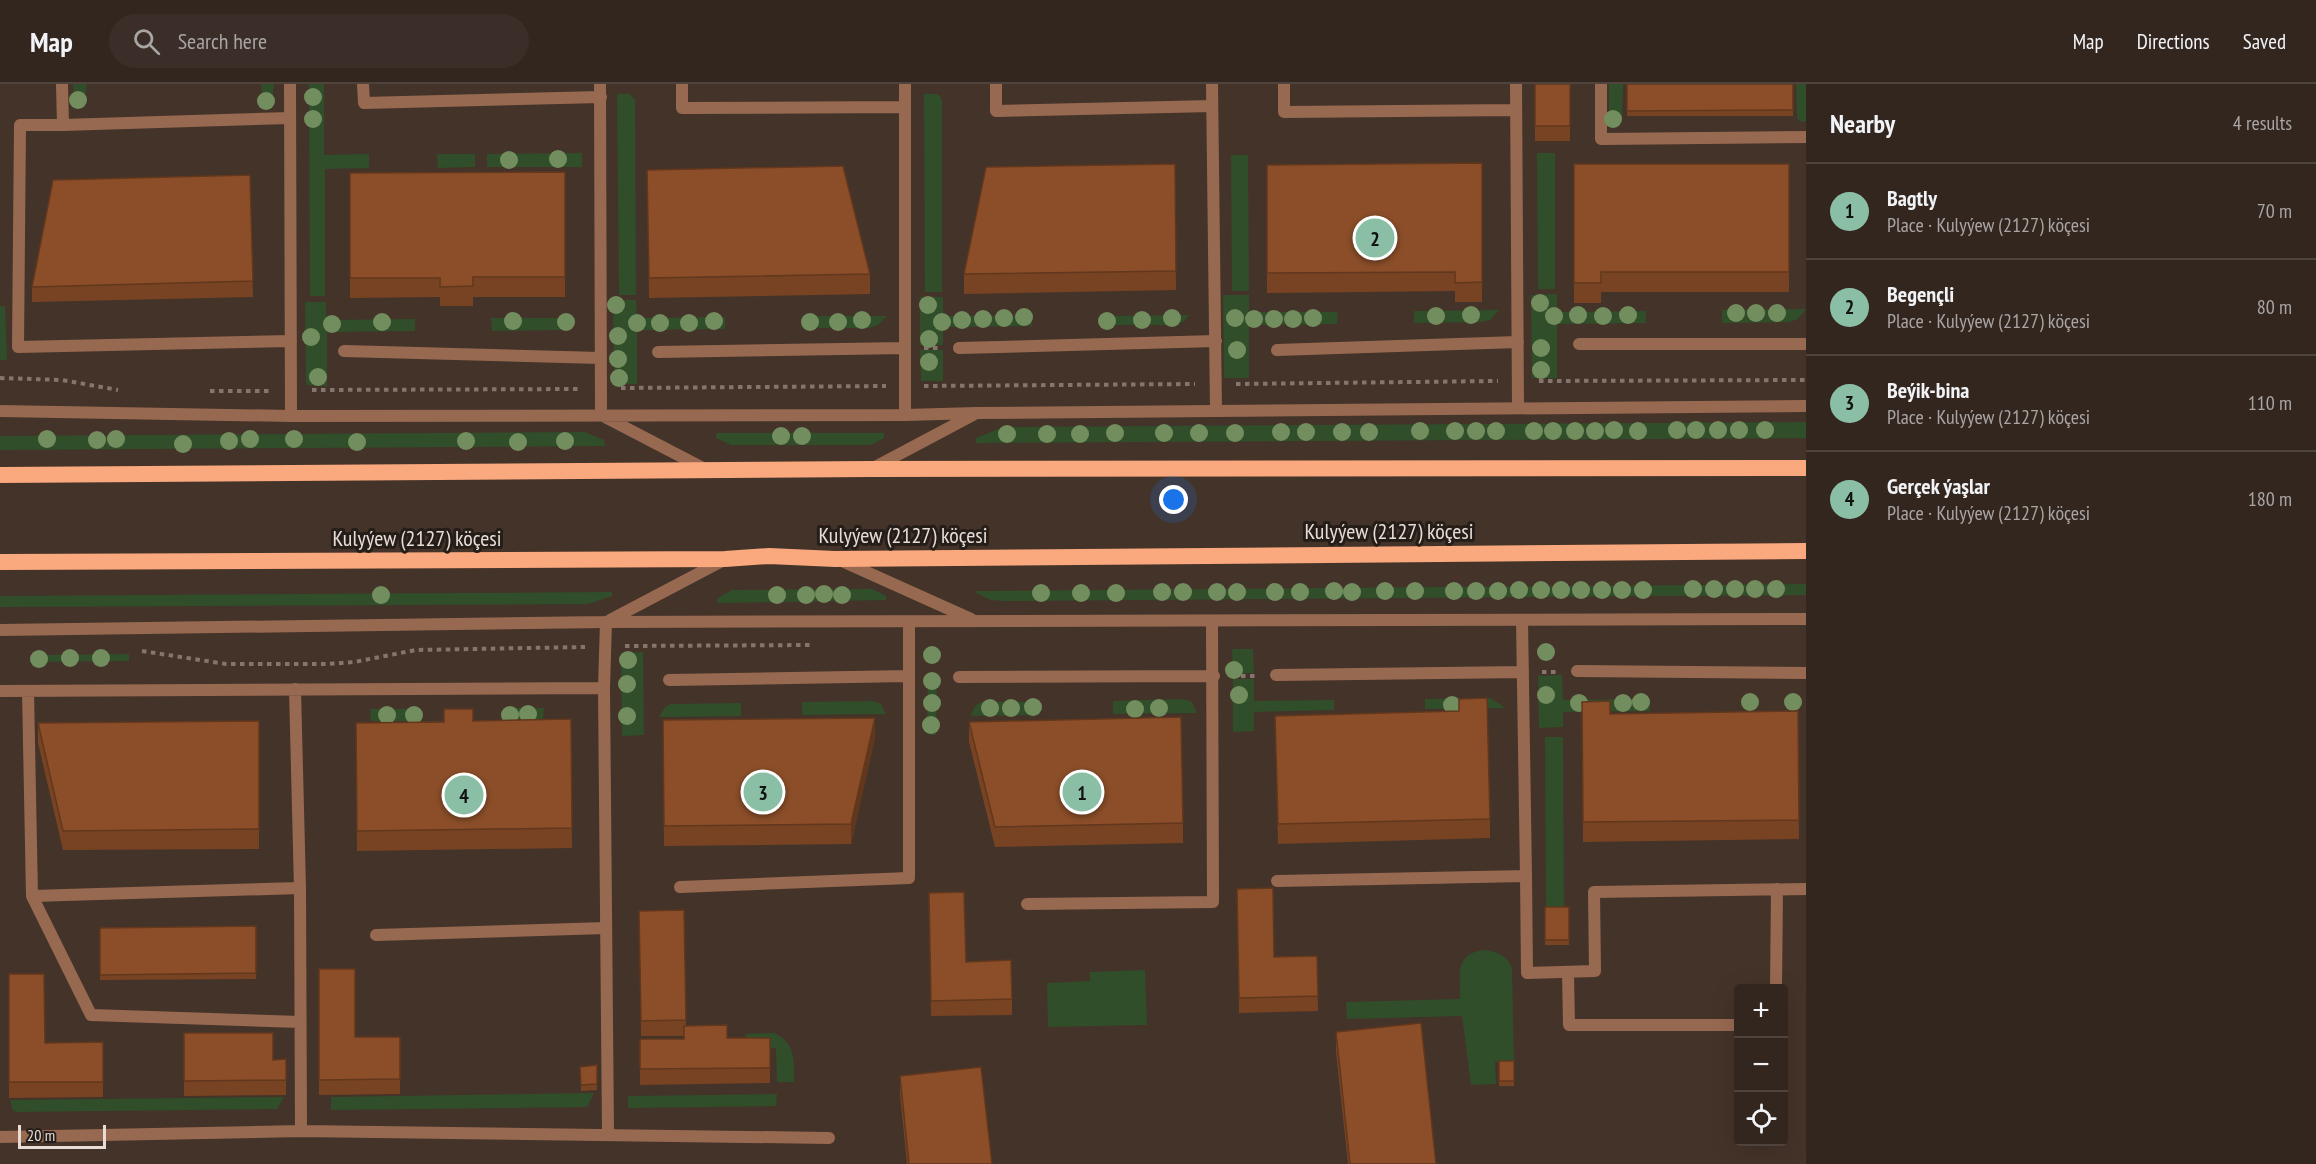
<!DOCTYPE html>
<html lang="en">
<head>
<meta charset="utf-8">
<style>
	body { margin:0; font-family:"PT Sans Narrow",sans-serif; background:#3b2e28; color:#f1f3f6 }
	.controls { position:absolute; right:18px; bottom:18px; display:grid; overflow:hidden; border-radius:6px; box-shadow:0 6px 24px #0002 }
	.controls button { width:54px; height:54px; display:grid; place-items:center; padding:0; border:0; border-bottom:2px solid #4e433d; background:#33261f; color:#f1f3f6; font:30px sans-serif }
	.scale { position:absolute; left:18px; bottom:15px; width:88px; box-sizing:border-box; padding-left:6px; border:3px solid #e8ddd6; border-top:0; font-size:16px; line-height:21px; white-space:nowrap; color:#e8ddd6; -webkit-text-stroke:4px #251d18; paint-order:stroke }
	.you { position:absolute; left:1174px; top:416px; width:21px; height:21px; margin:-15px; border:4px solid #fff; border-radius:50%; background:#1a73e8; box-shadow:0 0 0 9px #1a73e833 }
	.badge { display:grid; place-items:center; width:39px; height:39px; border-radius:50%; background:#8abfa5; color:#111; font-size:20px; font-weight:700 }
	.pin { position:absolute; translate:-50% -50%; border:3px solid #fff; box-shadow:0 2px 6px #0006 }
	.list { margin:0; padding:0; list-style:none }
	h2 { display:flex; justify-content:space-between; align-items:center; height:78px; margin:0; padding:0 24px; font-size:26px }
	h2 small { font-size:20px; font-weight:400; color:#a9a5a4 }
	.list li { display:grid; grid-template-columns:39px 1fr auto; gap:18px; align-items:center; box-sizing:border-box; height:96px; padding:0 24px; border-top:2px solid #4e433d }
	.list b { display:block; font-size:22px; white-space:nowrap }
	.list p { margin:0; font-size:20px; white-space:nowrap; color:#a9a5a4 }
	.list em { font-size:20px; font-style:normal; color:#a9a5a4 }
	.icon { flex:none; width:33px; height:33px; fill:none; stroke:currentColor; stroke-width:2; stroke-linecap:round; stroke-linejoin:round }
	.map { position:relative; flex:none; width:1806px; height:1080px; overflow:hidden }
	header { display:flex; align-items:center; gap:36px; box-sizing:border-box; height:84px; padding:0 30px; background:#33261f; border-bottom:2px solid #4e433d }
	header strong { font-size:28px }
	nav { display:flex; gap:33px; margin-inline-start:auto; font-size:21px }
	.search { width:420px; height:54px; background:#3b2e28; display:flex; align-items:center; gap:15px; box-sizing:border-box; padding:0 21px; border-radius:33px; color:#a9a5a4; font-size:22px }
	main { display:flex }
	aside { flex:1; background:#33261f }
	.map>svg:first-child { display:block }
	.green { fill:#304e2a }
	.lines { fill:none; stroke-linecap:round; stroke-linejoin:round }
	.path { stroke:#84756d; stroke-width:4; stroke-dasharray:4.5 4.5; stroke-linecap:butt }
	.service { stroke:#986951; stroke-width:12 }
	.minor { stroke:#986951; stroke-width:12 }
	.trunk { stroke:#faa87d; stroke-width:16 }
	.tree { fill:#738e5e }
	.wall { fill:#784323 }
	.shaded-wall { fill:#61371d }
	.building { fill:#8b4e29; stroke:#61371d; stroke-width:1.5 }
	.labels { text-anchor:middle; dominant-baseline:central; stroke-width:6; stroke-linejoin:round; paint-order:stroke }
	.street-label { font-size:22px; fill:#e8ddd6; stroke:#251d18 }
</style>
</head>
<body>
<header>
<strong>Map</strong>
<div class="search"><svg class="icon" aria-label="search" viewBox="0 0 24 24"><circle cx="10" cy="10" r="6"/><path d="M15 15l6 6"/></svg>Search here</div>
<nav><a>Map</a><a>Directions</a><a>Saved</a></nav>
</header>
<main>
<div class="map">
<svg width="1806" height="1080" viewBox="0 0 1806 1080">
	<rect width="100%" height="100%" fill="#443329"/>
	<path class="green" d="M73 0H87L84 20 80 22 75 20Z
		M261 0H274L272 19 268 21 263 19Z
		M309 0H324V71L369 70V84L325 85V212H310Z
		M1609 0H1623L1622 34 1620 39 1615 41 1611 39 1609 35Z
		M1796 0H1806V37L1803 38 1798 36 1797 32Z
		M617 10H630L635 16 636 211H619Z
		M924 10H936L940 12 942 17V208H925Z
		M582 69V83H487V70Z
		M1537 69H1555V205H1538Z
		M437 70H475V83L438 84Z
		M1231 71H1248L1249 207H1232Z
		M1557 210V228L1646 227V239L1557 240V294H1532L1531 211Z
		M1223 211H1249V228H1338L1337 240 1249 241V294H1224Z
		M920 213H943V232H1031L1032 242 943 243V261H920Z
		M613 216H636L637 234 725 233V245L637 246V300H614Z
		M305 218H326V236L415 235V247L327 248V302L306 301Z
		M0 222H5L7 276H0Z
		M1806 225 1798 235 1789 238 1722 239V226Z
		M1499 226 1490 236 1481 238 1414 239V227Z
		M1189 231 1183 238 1174 241H1107V232Z
		M802 232H887L878 241 869 244H802Z
		M491 234H576L568 243 559 246 492 247Z
		M920 266H943V297H921Z
		M1806 338V354L976 359V354L1003 343Z
		M585 348 604 356 605 362 0 366V352Z
		M716 349H884V354L871 361H731L716 354Z
		M1806 500V511L1004 517 991 516 976 509 977 507Z
		M872 505 886 512V516L717 519 718 514 732 506Z
		M612 508V512L588 520 0 523V512Z
		M1232 565H1253L1254 589 1233 590Z
		M643 568 644 651 622 652 621 569Z
		M129 570V577L31 578V571Z
		M1562 591 1563 616 1650 615V627L1563 628V643L1539 644 1538 592Z
		M928 595H937L936 651 927 650Z
		M1233 595H1254V617L1334 616V626L1254 628V647L1233 648Z
		M1490 614 1506 624 1425 625V615Z
		M1184 615 1192 618 1197 629 1113 630V617Z
		M873 617 881 620 886 630 802 631V618Z
		M982 618H1039V631L970 632 976 621Z
		M741 619V632L659 633 665 623 671 620Z
		M503 624H544L543 635 503 636Z
		M370 625H421L422 637H371Z
		M1545 653H1563L1564 826 1546 827Z
		M1484 866C1497 868 1506 871 1512 883L1514 977 1495 978 1496 1000 1471 1001 1462 932 1347 935 1346 918 1460 915C1461 893 1453 870 1484 866Z
		M1145 886 1147 941 1048 943 1047 899 1090 897V888Z
		M774 949C796 959 794 977 794 998H777L776 964 746 965V950Z
		M594 1009 587 1023 331 1026V1013Z
		M777 1010 776 1022 628 1024V1012Z
		M284 1013 277 1025 16 1028 12 1025 10 1016Z"/>
	<g class="lines">
		<path class="path" d="M924 264H940
			M0 294 62 296 118 306
			M1539 297 1806 296
			M1236 300 1498 297
			M924 302 1195 300
			M621 304 886 302
			M312 306 580 305
			M210 307H271
			M625 562 813 561
			M142 567 226 580H328L354 578 416 566 585 563
			M1542 588H1558
			M1232 592H1258"/>
		<path class="service" d="M62 0 63 41 290 34
			M290 0 291 332
			M363 0 364 19 601 13
			M600 0 601 331
			M682 0V24L905 23
			M905 0V331
			M996 0V27L1212 22
			M1212 0 1216 327
			M1284 0V28L1516 26
			M1516 0 1518 323
			M1601 0V55L1806 53
			M63 41H20L18 263 291 257
			M1579 260H1806
			M959 264 1216 257
			M1277 266 1518 258
			M344 267 600 274
			M658 268 905 264
			M606 538 604 604 608 1049
			M1577 587 1806 589
			M1276 591 1523 588
			M959 593 1214 592
			M669 596 909 592
			M0 607 604 604
			M28 607 32 812 300 804 295 605
			M1526 792 1527 889 1595 887 1594 808 1806 805
			M1277 797 1526 792 1522 536
			M680 803 909 794V538
			M300 804 301 1047
			M32 812 91 931 300 938
			M1027 820 1213 818 1212 538
			M376 851 606 844
			M1568 888 1569 941H1738
			M1776 904 1777 805
			M0 1053 301 1047 829 1054"/>
		<path class="minor" d="M0 327 291 332 905 331 977 329 1806 322
			M603 332 705 385
			M875 383 973 331
			M842 477 971 535
			M610 536 724 476
			M0 546 606 538 1806 535"/>
		<path class="trunk" d="M0 391 872 385 1806 384
			M0 478 725 475 769 472 835 475 1806 467"/>
	</g>
	<g class="tree">
		<circle cx="313" cy="13" r="9"/>
		<circle cx="78" cy="16" r="9"/>
		<circle cx="266" cy="17" r="9"/>
		<circle cx="313" cy="35" r="9"/>
		<circle cx="1613" cy="35" r="9"/>
		<circle cx="558" cy="75" r="9"/>
		<circle cx="509" cy="76" r="9"/>
		<circle cx="1540" cy="219" r="9"/>
		<circle cx="616" cy="221" r="9"/>
		<circle cx="928" cy="221" r="9"/>
		<circle cx="1736" cy="229" r="9"/>
		<circle cx="1756" cy="229" r="9"/>
		<circle cx="1777" cy="229" r="9"/>
		<circle cx="1471" cy="231" r="9"/>
		<circle cx="1578" cy="231" r="9"/>
		<circle cx="1628" cy="231" r="9"/>
		<circle cx="1436" cy="232" r="9"/>
		<circle cx="1554" cy="232" r="9"/>
		<circle cx="1603" cy="232" r="9"/>
		<circle cx="1024" cy="233" r="9"/>
		<circle cx="1004" cy="234" r="9"/>
		<circle cx="1172" cy="234" r="9"/>
		<circle cx="1235" cy="234" r="9"/>
		<circle cx="1313" cy="234" r="9"/>
		<circle cx="983" cy="235" r="9"/>
		<circle cx="1254" cy="235" r="9"/>
		<circle cx="1274" cy="235" r="9"/>
		<circle cx="1293" cy="235" r="9"/>
		<circle cx="862" cy="236" r="9"/>
		<circle cx="962" cy="236" r="9"/>
		<circle cx="1142" cy="236" r="9"/>
		<circle cx="513" cy="237" r="9"/>
		<circle cx="714" cy="237" r="9"/>
		<circle cx="1107" cy="237" r="9"/>
		<circle cx="382" cy="238" r="9"/>
		<circle cx="566" cy="238" r="9"/>
		<circle cx="810" cy="238" r="9"/>
		<circle cx="838" cy="238" r="9"/>
		<circle cx="942" cy="238" r="9"/>
		<circle cx="637" cy="239" r="9"/>
		<circle cx="660" cy="239" r="9"/>
		<circle cx="689" cy="239" r="9"/>
		<circle cx="332" cy="240" r="9"/>
		<circle cx="618" cy="252" r="9"/>
		<circle cx="311" cy="253" r="9"/>
		<circle cx="929" cy="255" r="9"/>
		<circle cx="1541" cy="264" r="9"/>
		<circle cx="1237" cy="266" r="9"/>
		<circle cx="618" cy="275" r="9"/>
		<circle cx="929" cy="278" r="9"/>
		<circle cx="1541" cy="286" r="9"/>
		<circle cx="318" cy="293" r="9"/>
		<circle cx="619" cy="294" r="9"/>
		<circle cx="1614" cy="346" r="9"/>
		<circle cx="1677" cy="346" r="9"/>
		<circle cx="1696" cy="346" r="9"/>
		<circle cx="1718" cy="346" r="9"/>
		<circle cx="1739" cy="346" r="9"/>
		<circle cx="1765" cy="346" r="9"/>
		<circle cx="1420" cy="347" r="9"/>
		<circle cx="1455" cy="347" r="9"/>
		<circle cx="1476" cy="347" r="9"/>
		<circle cx="1496" cy="347" r="9"/>
		<circle cx="1534" cy="347" r="9"/>
		<circle cx="1553" cy="347" r="9"/>
		<circle cx="1575" cy="347" r="9"/>
		<circle cx="1595" cy="347" r="9"/>
		<circle cx="1638" cy="347" r="9"/>
		<circle cx="1281" cy="348" r="9"/>
		<circle cx="1306" cy="348" r="9"/>
		<circle cx="1342" cy="348" r="9"/>
		<circle cx="1369" cy="348" r="9"/>
		<circle cx="1115" cy="349" r="9"/>
		<circle cx="1164" cy="349" r="9"/>
		<circle cx="1199" cy="349" r="9"/>
		<circle cx="1235" cy="349" r="9"/>
		<circle cx="1007" cy="350" r="9"/>
		<circle cx="1047" cy="350" r="9"/>
		<circle cx="1080" cy="350" r="9"/>
		<circle cx="781" cy="352" r="9"/>
		<circle cx="802" cy="352" r="9"/>
		<circle cx="47" cy="355" r="9"/>
		<circle cx="116" cy="355" r="9"/>
		<circle cx="250" cy="355" r="9"/>
		<circle cx="294" cy="355" r="9"/>
		<circle cx="97" cy="356" r="9"/>
		<circle cx="229" cy="357" r="9"/>
		<circle cx="466" cy="357" r="9"/>
		<circle cx="565" cy="357" r="9"/>
		<circle cx="357" cy="358" r="9"/>
		<circle cx="518" cy="358" r="9"/>
		<circle cx="183" cy="360" r="9"/>
		<circle cx="1693" cy="505" r="9"/>
		<circle cx="1714" cy="505" r="9"/>
		<circle cx="1735" cy="505" r="9"/>
		<circle cx="1755" cy="505" r="9"/>
		<circle cx="1776" cy="505" r="9"/>
		<circle cx="1519" cy="506" r="9"/>
		<circle cx="1541" cy="506" r="9"/>
		<circle cx="1561" cy="506" r="9"/>
		<circle cx="1581" cy="506" r="9"/>
		<circle cx="1602" cy="506" r="9"/>
		<circle cx="1622" cy="506" r="9"/>
		<circle cx="1643" cy="506" r="9"/>
		<circle cx="1334" cy="507" r="9"/>
		<circle cx="1385" cy="507" r="9"/>
		<circle cx="1415" cy="507" r="9"/>
		<circle cx="1454" cy="507" r="9"/>
		<circle cx="1476" cy="507" r="9"/>
		<circle cx="1498" cy="507" r="9"/>
		<circle cx="1162" cy="508" r="9"/>
		<circle cx="1183" cy="508" r="9"/>
		<circle cx="1217" cy="508" r="9"/>
		<circle cx="1237" cy="508" r="9"/>
		<circle cx="1275" cy="508" r="9"/>
		<circle cx="1300" cy="508" r="9"/>
		<circle cx="1352" cy="508" r="9"/>
		<circle cx="1041" cy="509" r="9"/>
		<circle cx="1081" cy="509" r="9"/>
		<circle cx="1116" cy="509" r="9"/>
		<circle cx="824" cy="510" r="9"/>
		<circle cx="381" cy="511" r="9"/>
		<circle cx="777" cy="511" r="9"/>
		<circle cx="806" cy="511" r="9"/>
		<circle cx="842" cy="511" r="9"/>
		<circle cx="1546" cy="568" r="9"/>
		<circle cx="932" cy="571" r="9"/>
		<circle cx="70" cy="574" r="9"/>
		<circle cx="101" cy="574" r="9"/>
		<circle cx="39" cy="575" r="9"/>
		<circle cx="628" cy="576" r="9"/>
		<circle cx="1234" cy="586" r="9"/>
		<circle cx="932" cy="597" r="9"/>
		<circle cx="627" cy="600" r="9"/>
		<circle cx="1239" cy="611" r="9"/>
		<circle cx="1546" cy="611" r="9"/>
		<circle cx="1641" cy="618" r="9"/>
		<circle cx="1750" cy="618" r="9"/>
		<circle cx="1793" cy="618" r="9"/>
		<circle cx="932" cy="619" r="9"/>
		<circle cx="1579" cy="619" r="9"/>
		<circle cx="1623" cy="619" r="9"/>
		<circle cx="1452" cy="621" r="9"/>
		<circle cx="1033" cy="623" r="9"/>
		<circle cx="990" cy="624" r="9"/>
		<circle cx="1011" cy="624" r="9"/>
		<circle cx="1159" cy="624" r="9"/>
		<circle cx="1135" cy="625" r="9"/>
		<circle cx="528" cy="630" r="9"/>
		<circle cx="387" cy="631" r="9"/>
		<circle cx="414" cy="631" r="9"/>
		<circle cx="510" cy="631" r="9"/>
		<circle cx="627" cy="632" r="9"/>
		<circle cx="931" cy="641" r="9"/>
	</g>
	<path class="wall" d="M1535 0H1570V57H1535Z
		M1627 0H1793V32H1627Z
		M1482 79V218H1455V207L1267 209V81Z
		M1175 80 1176 206 964 210V190Z
		M1574 80H1789V208H1601V219H1574Z
		M647 86 870 190V210L649 214Z
		M565 88V213H473V222H440V213L350 214V89Z
		M250 91 253 213 32 218V203Z
		M1582 618 1610 630 1798 627 1799 755 1583 758Z
		M1275 632 1490 735V754L1278 760Z
		M571 635 572 764 357 767 356 639Z
		M663 636 875 654 851 760 664 762Z
		M259 637V765L63 766 38 659V639Z
		M969 638 1183 739V759L995 763 969 658Z
		M1237 805 1274 873 1317 872 1318 927 1239 929Z
		M929 809 966 878 1012 915V931L931 932Z
		M1545 823H1569V861H1545Z
		M684 826 686 942 727 954H770V999L640 1001V955H684V952H641L639 827Z
		M256 842V895L100 896V844Z
		M319 885 355 953H400V1010L319 1011Z
		M9 890 45 959 103 958V1013L9 1014Z
		M1336 948 1436 1080H1348L1336 968Z
		M184 949 273 976 286 975V1011L184 1012Z
		M1499 977H1514V1002H1499Z
		M597 981V1006L581 1007 580 983Z
		M900 992 992 1080H907L900 1011Z"/>
	<path class="shaded-wall" d="M875 634V654L851 760V740Z"/>
	<path class="building" d="M1535 0H1570V42H1535Z
		M1627 0H1793V26L1627 27Z
		M1482 79V198L1455 199V188L1267 189V81Z
		M1175 80 1176 187 964 190 986 83Z
		M1574 80H1789V188H1601V199H1574Z
		M843 82 870 190 649 194 647 86Z
		M565 88V193H473V202L440 203V194H350V89Z
		M250 91 253 197 32 203 53 96Z
		M1487 614 1490 735 1278 740 1275 632 1459 627V615Z
		M1610 617V630L1798 627 1799 736 1583 738 1582 618Z
		M444 625H473V637L571 635 572 744 357 747 356 639 444 638Z
		M1181 633 1183 739 995 743 969 638Z
		M875 634 851 740 664 742 663 636Z
		M259 637V745L63 747 38 639Z
		M1273 804 1274 873 1317 872 1318 912 1239 914 1237 805Z
		M964 808 966 878 1011 876 1012 915 931 917 929 809Z
		M1545 823H1569V856H1545Z
		M684 826 686 936 641 937 639 827Z
		M256 842V889L100 891V844Z
		M319 885H355V953H400V995L319 996Z
		M9 890H44L45 959 103 958V998H9Z
		M1421 939 1436 1080H1350L1336 948Z
		M727 941V954H770V984L640 985V955H684V942Z
		M184 949H273V976L286 975V996L184 997Z
		M1499 977H1514V997H1499Z
		M597 981V1000L581 1001 580 983Z
		M981 983 992 1080H909L900 992Z"/>
	<g class="labels">
		<g class="street-label">
			<text x="1389" y="447">Kulyýew (2127) köçesi</text>
			<text x="903" y="451">Kulyýew (2127) köçesi</text>
			<text x="417" y="454">Kulyýew (2127) köçesi</text>
		</g>
	</g>
</svg>
<div class="controls">
<button>+</button>
<button>−</button>
<button><svg class="icon" aria-label="locate" viewBox="0 0 24 24"><circle cx="12" cy="12" r="6"/><path d="M12 2v4M12 18v4M2 12h4M18 12h4"/></svg></button>
</div>
<div class="scale">20 m</div>
<div class="you"></div>
<div class="pin badge" style="left:1082px;top:708px">1</div>
<div class="pin badge" style="left:1375px;top:154px">2</div>
<div class="pin badge" style="left:763px;top:708px">3</div>
<div class="pin badge" style="left:464px;top:711px">4</div>
</div>
<aside>
<h2>Nearby<small>4 results</small></h2>
<ul class="list">
<li><span class="badge">1</span><div><b>Bagtly</b><p>Place · Kulyýew (2127) köçesi</p></div><em>70 m</em></li>
<li><span class="badge">2</span><div><b>Begençli</b><p>Place · Kulyýew (2127) köçesi</p></div><em>80 m</em></li>
<li><span class="badge">3</span><div><b>Beýik-bina</b><p>Place · Kulyýew (2127) köçesi</p></div><em>110 m</em></li>
<li><span class="badge">4</span><div><b>Gerçek ýaşlar</b><p>Place · Kulyýew (2127) köçesi</p></div><em>180 m</em></li>
</ul>
</aside>
</main>
</body>
</html>
